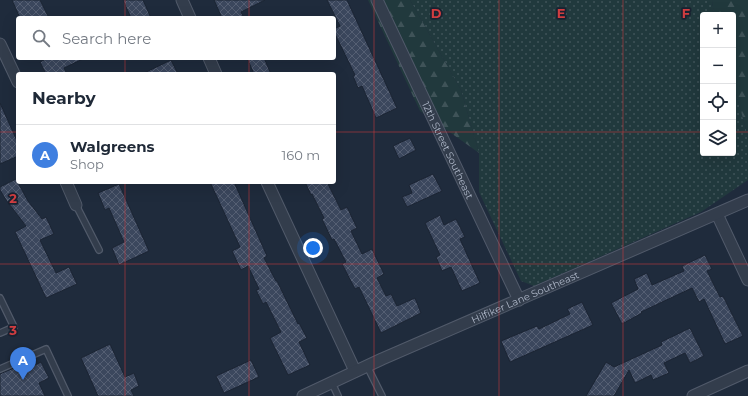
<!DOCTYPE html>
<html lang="en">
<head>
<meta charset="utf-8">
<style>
	body { margin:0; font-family:Montserrat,sans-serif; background:#f2f2f3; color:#1f2937 }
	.controls { position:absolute; right:12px; top:12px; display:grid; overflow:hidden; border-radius:4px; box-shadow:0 4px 16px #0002 }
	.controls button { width:36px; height:36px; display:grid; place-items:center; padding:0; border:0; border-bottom:1px solid #e0e1e3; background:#fff; color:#1f2937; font:20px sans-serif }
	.you { position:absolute; left:313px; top:248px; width:14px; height:14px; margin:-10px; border:3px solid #fff; border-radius:50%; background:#1a73e8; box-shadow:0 0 0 6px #1a73e833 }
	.badge { display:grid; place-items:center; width:26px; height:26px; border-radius:50%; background:#db2777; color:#fff; font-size:13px; font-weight:700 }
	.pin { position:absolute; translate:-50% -33px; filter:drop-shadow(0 1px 2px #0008) }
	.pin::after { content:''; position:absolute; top:21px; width:14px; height:12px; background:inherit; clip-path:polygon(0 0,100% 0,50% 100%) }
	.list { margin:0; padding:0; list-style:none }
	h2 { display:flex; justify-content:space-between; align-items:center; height:52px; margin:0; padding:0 16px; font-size:17px }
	h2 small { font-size:13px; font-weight:400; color:#747a83 }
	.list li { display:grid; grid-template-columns:26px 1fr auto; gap:12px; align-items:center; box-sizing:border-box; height:60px; padding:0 16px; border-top:1px solid #e0e1e3 }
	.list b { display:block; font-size:15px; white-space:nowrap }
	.list p { margin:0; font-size:13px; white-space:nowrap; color:#747a83 }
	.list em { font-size:13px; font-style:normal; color:#747a83 }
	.icon { flex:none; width:22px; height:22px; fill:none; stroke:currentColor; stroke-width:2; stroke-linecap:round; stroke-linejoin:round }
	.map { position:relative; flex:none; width:748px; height:396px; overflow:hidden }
	.search { position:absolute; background:#fff; box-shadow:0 4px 16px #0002; left:16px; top:16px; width:320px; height:44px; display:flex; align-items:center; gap:10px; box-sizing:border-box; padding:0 14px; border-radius:4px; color:#747a83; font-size:15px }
	.panel { position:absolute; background:#fff; box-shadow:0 4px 16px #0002; left:16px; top:72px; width:320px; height:112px; border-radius:4px }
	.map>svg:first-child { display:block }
	.grass { fill:url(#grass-dots) }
	.forest { fill:url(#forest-firs) }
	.building { fill:url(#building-cross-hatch); stroke:#1b2433 }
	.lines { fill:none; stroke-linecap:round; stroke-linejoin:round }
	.service-casing { stroke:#515a6a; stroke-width:8 }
	.minor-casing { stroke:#515a6a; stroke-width:13 }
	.service { stroke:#333d4c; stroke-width:5.5 }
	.minor { stroke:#333d4c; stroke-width:11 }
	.grid { fill:none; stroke:#d03d40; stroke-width:1; stroke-opacity:0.55 }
	.labels { text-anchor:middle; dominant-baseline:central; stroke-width:3.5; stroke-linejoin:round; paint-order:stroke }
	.street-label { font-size:10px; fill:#aeb7c8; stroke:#192231 }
	.grid-label { font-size:13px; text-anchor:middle; font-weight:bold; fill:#d03d40; stroke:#192231; stroke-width:3.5; stroke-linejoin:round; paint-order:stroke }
</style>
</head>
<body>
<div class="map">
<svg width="748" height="396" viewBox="0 0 748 396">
	<defs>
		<pattern id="grass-dots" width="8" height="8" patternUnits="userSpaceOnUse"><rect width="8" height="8" fill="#21393d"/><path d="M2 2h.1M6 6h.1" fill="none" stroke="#3f5358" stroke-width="1.8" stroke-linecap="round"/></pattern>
		<pattern id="forest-firs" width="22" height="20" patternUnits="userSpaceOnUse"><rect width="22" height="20" fill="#21393d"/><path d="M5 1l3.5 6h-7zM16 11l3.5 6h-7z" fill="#3f5358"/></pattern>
		<pattern id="building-cross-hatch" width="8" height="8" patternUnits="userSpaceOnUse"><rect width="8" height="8" fill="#3b475d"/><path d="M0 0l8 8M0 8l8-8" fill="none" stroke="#555f73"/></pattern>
	</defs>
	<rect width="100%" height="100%" fill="#1f2b3c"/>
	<path class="grass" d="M410 0H712L714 15H703V153H733V83L748 136V180L701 212 534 286 521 281 479 192V153L461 90Z"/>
	<path class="forest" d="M368 0H410L461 90 479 153 420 111Z
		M712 0H748V136L733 83V15H714Z"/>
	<path class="building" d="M12 0H40L49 18H20Z
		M123 0H143L151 18H131Z
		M214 0H265L241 12 244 18H222Z
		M327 0H347L397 108 376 118 362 86 358 88 353 76 355 75 334 32V29L340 26Z
		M48 58H85L64 68 67 74H46L40 62Z
		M247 58H264L271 74H254Z
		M171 60 178 74H142Z
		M0 103 18 143V156L0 164Z
		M410 138 416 150 399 159 393 146Z
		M433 174 442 191 407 207 402 197 412 193 409 185Z
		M16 179 28 201 42 219 46 217 54 234 40 240 56 273 69 267 77 284 46 298 15 232 26 226 6 200 0 190V187Z
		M210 182H234L267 256 264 258 276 281H277L298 324 299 323 307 338 299 342 310 365 288 375 270 338 281 332 266 302 263 304 256 290 259 289 248 266 241 270 232 251 240 247Z
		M305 182H327L341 210 347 207 357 228 351 231 362 254 372 249 384 274 377 278 386 296 391 294 397 306 415 298 421 313 381 333 359 287 355 289 342 264 346 262 334 239 332 240 322 219 324 218 312 194 311 195Z
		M119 184 149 251 119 265 112 248 124 242 109 208 105 210 98 193Z
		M440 215 444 225 456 219 465 237 460 239 480 283 462 291 451 267 442 271 436 257 440 255 425 223Z
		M705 255 712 269 707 271 720 297 723 296 743 336 725 344 704 299 699 302 692 288 641 312 642 313 622 324 611 303 638 289 634 279 647 273 652 285 684 271 682 266Z
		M582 302 593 325 510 362 501 341 537 326 539 329 570 314 567 309Z
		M690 328 704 356 690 363 685 353 664 363 669 373 653 380 651 375 635 383 629 370 614 396H586L606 362 614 367 662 345 661 342Z
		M110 344 125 377 134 373 139 386 131 390 134 396H98L81 358Z
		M251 360 259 377 224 393 216 376Z
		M41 362 49 378 39 383 45 396H0V374L23 364 31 367Z"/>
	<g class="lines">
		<defs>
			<path id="service" d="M76 205 99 250
				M0 298 14 327 0 333
				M367 366 382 396
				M0 369 46 349 68 396
				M332 383 338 396"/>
			<g id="minor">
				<path d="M182 0 190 18"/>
				<path id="s1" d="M377 0 519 300"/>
				<path d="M0 44 18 82"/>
				<path d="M209 58 216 74"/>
				<path d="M66 182 76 205"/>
				<path d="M267 182 355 371"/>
				<path d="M717 214 748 280"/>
				<path id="s2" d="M303 396 382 359 748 200"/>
				<path d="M693 396 748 371"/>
			</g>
		</defs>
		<use href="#service" class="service-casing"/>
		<use href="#minor" class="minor-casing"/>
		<use href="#service" class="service"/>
		<use href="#minor" class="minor"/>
	</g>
	<path class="grid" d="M125 0V18M249 0V18M374 0V396M499 0V396M623 0V396M125 58V74M249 58V74M0 132H18M334 132H703M733 132H748M125 182V396M249 182V396M0 264H748"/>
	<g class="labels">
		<g class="street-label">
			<text stroke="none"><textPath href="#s1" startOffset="166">12th Street Southeast</textPath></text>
			<text stroke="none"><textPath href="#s2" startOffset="243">Hilfiker Lane Southeast</textPath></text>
		</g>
	</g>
	<g class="grid-label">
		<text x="436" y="18">D</text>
		<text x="561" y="18">E</text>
		<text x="686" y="18">F</text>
		<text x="13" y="203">2</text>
		<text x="13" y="335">3</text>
	</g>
</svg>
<div class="controls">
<button>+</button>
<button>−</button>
<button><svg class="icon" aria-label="locate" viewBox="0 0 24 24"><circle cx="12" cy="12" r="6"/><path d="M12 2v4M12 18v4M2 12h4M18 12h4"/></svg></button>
<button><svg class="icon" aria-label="layers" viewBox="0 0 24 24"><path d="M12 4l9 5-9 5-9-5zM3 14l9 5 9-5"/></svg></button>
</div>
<div class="you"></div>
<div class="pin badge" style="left:23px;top:380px;background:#3f7fe0">A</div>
<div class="search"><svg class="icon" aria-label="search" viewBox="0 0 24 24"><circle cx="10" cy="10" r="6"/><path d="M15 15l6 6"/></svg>Search here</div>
<section class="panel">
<h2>Nearby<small></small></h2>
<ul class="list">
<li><span class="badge" style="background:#3f7fe0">A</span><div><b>Walgreens</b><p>Shop</p></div><em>160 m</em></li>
</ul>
</section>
</div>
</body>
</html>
